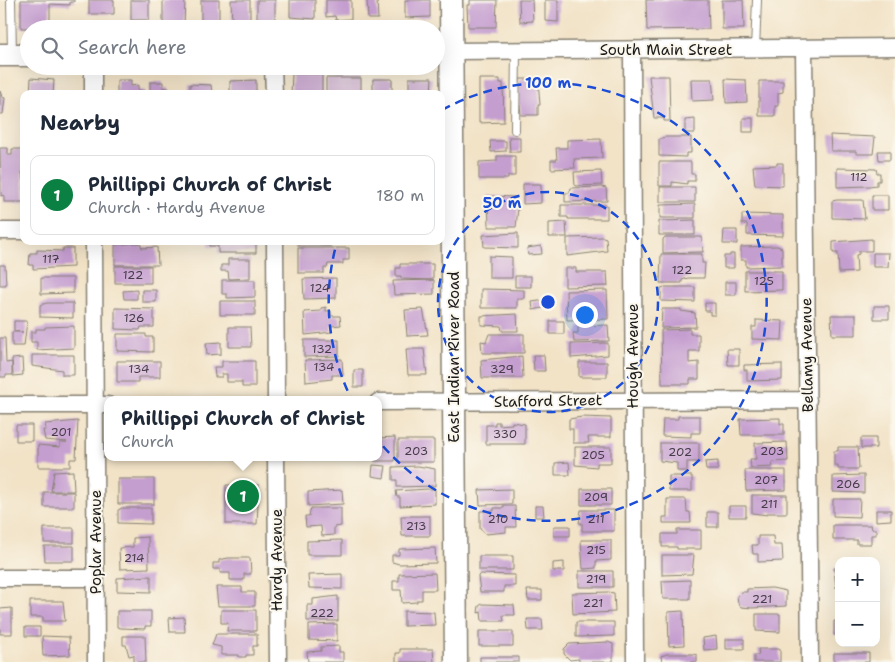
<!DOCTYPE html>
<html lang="en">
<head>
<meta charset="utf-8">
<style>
	body { margin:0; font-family:"Shantell Sans",sans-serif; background:#f2f2f3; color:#1f2937 }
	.controls { position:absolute; right:15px; bottom:15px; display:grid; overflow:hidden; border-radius:10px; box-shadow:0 5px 20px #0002 }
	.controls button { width:45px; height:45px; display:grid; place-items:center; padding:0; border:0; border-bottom:1px solid #e0e1e3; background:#fff; color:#1f2937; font:25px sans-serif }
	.you { position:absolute; left:584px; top:314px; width:18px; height:18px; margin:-12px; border:4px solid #fff; border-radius:50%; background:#1a73e8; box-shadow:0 0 0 8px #1a73e833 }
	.badge { display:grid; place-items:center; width:32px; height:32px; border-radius:50%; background:#0b8043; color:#fff; font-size:16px; font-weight:700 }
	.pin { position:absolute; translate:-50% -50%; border:2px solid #fff; box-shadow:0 1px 5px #0006 }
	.popup { position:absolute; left:104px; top:396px; width:278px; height:65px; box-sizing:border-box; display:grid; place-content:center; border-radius:10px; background:#fff; filter:drop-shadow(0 1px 4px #0005); font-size:16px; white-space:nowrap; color:#747a83 }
	.popup b { font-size:19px; color:#1f2937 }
	.popup::after { content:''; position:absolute; left:50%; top:100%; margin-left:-10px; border:10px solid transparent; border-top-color:#fff }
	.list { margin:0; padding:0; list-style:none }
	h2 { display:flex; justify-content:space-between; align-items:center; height:65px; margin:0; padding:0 20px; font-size:21px }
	h2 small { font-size:16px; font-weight:400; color:#747a83 }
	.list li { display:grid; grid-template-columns:32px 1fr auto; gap:15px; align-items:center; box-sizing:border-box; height:80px; margin:0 10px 10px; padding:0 10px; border:1px solid #e0e1e3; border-radius:10px }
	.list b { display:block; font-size:19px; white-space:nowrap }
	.list p { margin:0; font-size:16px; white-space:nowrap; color:#747a83 }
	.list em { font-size:16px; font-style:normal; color:#747a83 }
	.icon { flex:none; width:28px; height:28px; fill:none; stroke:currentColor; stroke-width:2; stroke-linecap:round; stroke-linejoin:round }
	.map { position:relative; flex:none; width:895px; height:662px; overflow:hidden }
	.search { position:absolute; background:#fff; box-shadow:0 5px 20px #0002; left:20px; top:20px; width:425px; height:55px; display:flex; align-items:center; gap:12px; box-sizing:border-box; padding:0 18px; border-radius:28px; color:#747a83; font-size:19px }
	.panel { position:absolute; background:#fff; box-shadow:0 5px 20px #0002; left:20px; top:90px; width:425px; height:155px; border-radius:10px }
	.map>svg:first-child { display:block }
	.building { fill:#c59ed0 }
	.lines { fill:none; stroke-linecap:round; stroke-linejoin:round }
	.lane-casing { stroke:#878072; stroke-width:10 }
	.street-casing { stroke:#878072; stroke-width:19 }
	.secondary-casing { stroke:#878072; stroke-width:25 }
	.lane { stroke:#fff; stroke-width:8 }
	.street { stroke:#fff; stroke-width:16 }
	.secondary { stroke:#fff; stroke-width:22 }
	.ring { fill:none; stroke:#1d4ed8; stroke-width:2.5; stroke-dasharray:9 6 }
	.labels { text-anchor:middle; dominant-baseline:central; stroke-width:4; stroke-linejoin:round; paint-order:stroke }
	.number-label { font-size:12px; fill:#463c49 }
	.street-label { font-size:15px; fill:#1c1c1c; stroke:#fbf7ec }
	.centre { fill:#1d4ed8; stroke:#fbf7ec; stroke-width:2.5 }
	.ring-label { font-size:15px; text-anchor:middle; font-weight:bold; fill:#1d4ed8; stroke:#fbf7ec; stroke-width:4; stroke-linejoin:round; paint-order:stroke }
</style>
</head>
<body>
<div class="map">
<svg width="895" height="662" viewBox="0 0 895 662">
	<rect width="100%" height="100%" fill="#fbf7ec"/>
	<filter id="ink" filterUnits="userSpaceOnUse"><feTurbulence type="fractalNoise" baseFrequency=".02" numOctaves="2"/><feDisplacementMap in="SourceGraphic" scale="10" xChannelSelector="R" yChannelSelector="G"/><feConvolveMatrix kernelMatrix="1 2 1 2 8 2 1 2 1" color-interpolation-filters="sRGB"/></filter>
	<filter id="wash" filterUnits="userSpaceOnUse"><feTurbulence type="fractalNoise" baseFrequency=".0096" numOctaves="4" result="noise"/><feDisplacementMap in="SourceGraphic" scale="20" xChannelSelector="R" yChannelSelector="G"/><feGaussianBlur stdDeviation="1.12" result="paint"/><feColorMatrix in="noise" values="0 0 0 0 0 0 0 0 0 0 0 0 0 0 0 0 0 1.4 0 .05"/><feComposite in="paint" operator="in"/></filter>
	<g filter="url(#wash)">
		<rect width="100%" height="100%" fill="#f2e3c7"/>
		<g id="blocks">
			<path class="building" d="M21 0H74V2H70V5L50 4V28H21Z
				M89 0H114V14H89Z
				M131 0H149V20H131Z
				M163 0H185L184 26 163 23Z
				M201 0H219V23H201Z
				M231 0H250V23H232Z
				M257 0H275V25L257 26Z
				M290 0H315V19L290 17Z
				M326 0H351V19L336 20 335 16 326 17Z
				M367 0H377L378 19H368Z
				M405 0H430V17L405 18Z
				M470 0H497L496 27H468L467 5H470Z
				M519 0H532L533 21 520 22Z
				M545 0H558V22L545 21Z
				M646 0H708L709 29 647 30Z
				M722 0H743L744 29H722Z
				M292 74H322V94H291Z
				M649 76H669L670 121H664V118H654Z
				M31 78 54 80 53 94H30Z
				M326 78H361V94H326Z
				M409 78H432L431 94H409Z
				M373 79H392V94H373Z
				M479 79H500V83H503L504 122 479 123Z
				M520 79H538L540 105H538V115H521L520 105H518Z
				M691 79H712L714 100 692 101Z
				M725 79 746 80 747 102 726 103Z
				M117 80H131V86L138 85V90L145 91V94H117Z
				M256 80V94H230V81Z
				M759 81H783V92L778 93V106H775V116H759Z
				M150 82H163V88H169V94H150Z
				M190 84 211 85 212 94H190Z
				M0 91 2 97 5 98 3 114H0Z
				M743 118H753V132H743Z
				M695 119V133H685V120Z
				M830 135 875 137 873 154H856V151H831Z
				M509 137H520V152H510Z
				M665 137H691V153H686V157L659 156V139Z
				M601 139 602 158 574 159 575 168 551 169V160H557L556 148H567V140Z
				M490 141H506V151L491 152Z
				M0 148H8V155H12V149H23L24 172H22L24 202H4V195L1 196Z
				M878 151H890V160H879Z
				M497 156H515V176H508V179H479V162L497 161Z
				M659 162H691V174H695V181H687V184L672 182V186H659Z
				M777 163H783V186L755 185 753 166 777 165Z
				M837 168 876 169 877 173H880V181H877V185L869 186 837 187Z
				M601 171 602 185 575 186 574 172Z
				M523 184H541V203L523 204Z
				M602 187 606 188 607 201 565 202V193H569L571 188Z
				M660 187H695V202H660Z
				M872 195H888V210H872Z
				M488 196 515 197V208H518L516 227H489Z
				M837 200H863L865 219 832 218V201Z
				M695 204V218H660V205Z
				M561 205H607V219H568V217H561Z
				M742 214 783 215V236L747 235V224H742Z
				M695 220V235H659V221Z
				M566 222 567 237H549V223Z
				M724 230H737V244H723Z
				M518 233V248L484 247 483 235Z
				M603 237 606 238 607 251 567 256V238Z
				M665 237H702L703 252 663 253V239Z
				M872 239V251H859V254L856 255 857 272 839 273 838 253H833V242Z
				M209 241H256V253H218V246H209Z
				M298 241H331V246H298Z
				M134 243H140L142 248 157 247 158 265H115V245Z
				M541 246 542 254 528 255 527 248Z
				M777 246 782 248V266L746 267V260H741V247Z
				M63 248H73V267L33 269V265H29L30 253H37V250L63 251Z
				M298 248H349V260H343V264H328L327 268H324V273H298Z
				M873 253H889L888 267H873Z
				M661 254H702V263H705L704 278H688L682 280V283H660Z
				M730 254H734V268H724V256H730Z
				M489 256 512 257V278H489Z
				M228 259H250V278L229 279 228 271H221V265H228Z
				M400 264H433V280L401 279V276H396V268H400Z
				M0 265H5L6 285H0Z
				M115 266H151V283H115Z
				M565 268H576V272H607L608 286 565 287Z
				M745 271H782V290L745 291Z
				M515 276H531V287H515Z
				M41 278H73V293L41 294Z
				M336 278V298L304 299 303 279Z
				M222 280H255V297L227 298V294H222Z
				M434 280V294L394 295 393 281Z
				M725 282H736V295H725Z
				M665 287H695V302L661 301V288Z
				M481 289 524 290V299H517V308H481Z
				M137 290V299H124L123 291Z
				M142 290H156V302H142Z
				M607 290 608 319 567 320 566 291Z
				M546 300 547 307 533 310 532 302Z
				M220 301H255V315H220Z
				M47 303H73V318L40 317V305Z
				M705 303H715V315H710V311H705Z
				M874 306H889V319H874Z
				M326 307V311H331V316H340L341 325 331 326 332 332 305 335 304 312 321 311V308Z
				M115 308 154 309V327H141L140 330 115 329Z
				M423 309 428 335 407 336 405 310Z
				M662 309H681V311L695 313 696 327 661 328Z
				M517 314 518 331H502L501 326 481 325V316Z
				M831 315H856V335H832Z
				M756 320 783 321 782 340 752 339V327H756Z
				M14 321H27L24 346H12V332H23L14 331Z
				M550 321H564V334H550Z
				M608 325 609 341 574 342 573 333H578V326Z
				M74 326V348L37 350V342H31V332H36V329H45V327Z
				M229 327H250L251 347H229Z
				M690 329V334H699V351H689V363L699 362V379H690V384H662L661 330Z
				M117 334H146V337H153V352L117 351Z
				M489 334H524V353H482L481 341 486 342Z
				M0 338H5L6 363 12 362V375H6V377H0Z
				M304 340H339V356L304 357Z
				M221 342V354L207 355 206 343Z
				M608 343V355L571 358V344Z
				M406 349H424L427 375H408Z
				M727 349H739V365H728Z
				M32 355H74V375H62V370L32 366Z
				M533 355H544L545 371H534Z
				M522 356 523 378H482L481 360Z
				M22 358 23 375 13 376 12 359Z
				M342 359 343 375H332V379L306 382 305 360Z
				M117 361H160V377H138V382H117Z
				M222 361H255V387H242V382H227V374H222V377H215L214 367H222Z
				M579 362H607V377H579Z
				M782 364V380L747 381V370H744V365Z
				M354 370H363V387H354Z
				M678 416H700V433H691V437L662 436 663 419H678Z
				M582 417 611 418V437H588L589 443H573V429H569V419Z
				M780 418V424H784V435H741L740 419Z
				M78 421 76 459H70V467H38V445L60 447V442H67L45 440 43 430H46L45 424Z
				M495 422H499V425L512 424V422L525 424V444H486V425H495Z
				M16 425H32V441H16Z
				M395 437V461H374V457H378V438Z
				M861 438H876V448H861Z
				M398 440H434V462H398Z
				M787 442 788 461 772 462 773 467 751 468 750 459H756L755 443Z
				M660 443H699V462H687V471H677V463L660 461Z
				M575 447H611V463H597V467L575 465Z
				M838 447H858L859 469H838V465H834V451H838Z
				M718 461V470H706L705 462Z
				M569 462 570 475H555V463Z
				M373 465 386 466 384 478 372 476Z
				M418 466 435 469V486L397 487V480H393V467Z
				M745 470H786V490L746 491Z
				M73 471 74 491H51L54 472Z
				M864 475V493L833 492V476Z
				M669 476H692V491H669Z
				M118 479H154V504H118Z
				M226 485H259L257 524H226Z
				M428 489H435V504L400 506V497H397L396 491Z
				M512 489V504L480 505 479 490Z
				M581 489H611V505H581Z
				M342 490 343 504 308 506V492Z
				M44 492H74V507H44Z
				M752 495H787V513H768V515L752 513Z
				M667 499H686L687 512H690L691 523H663V517H667Z
				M833 499H860L859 517 833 516Z
				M503 506H515L516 527H506V532L486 534 480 529V511H494V508H503Z
				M535 506H543L544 517H535Z
				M729 506H746V517H729Z
				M122 508H151V524L118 523V510Z
				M311 508H341V526L334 527V535L322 536 321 526 306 527 305 516H309Z
				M581 510H614V531H582V523H579Z
				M876 510H891V520L876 521Z
				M707 512H718V527H707Z
				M401 516H430V536H402Z
				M833 525H871L872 529H876V535H871V544H857V540H833Z
				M554 526H570V536H554Z
				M44 528H74V543H44Z
				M677 530H701V549H677V547H662V534H677Z
				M758 536H773L774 545H782L783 561 758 562V554H753L752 545H758Z
				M148 537 149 568 120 569 119 548 133 547V538Z
				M342 540V555H307V541Z
				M581 540H611V560L596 561V568L583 569Z
				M44 546H74V561H45Z
				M435 548 436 563 399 564 392 562V555H399V549Z
				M662 555H694L692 574 662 575Z
				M479 556H513V570H479Z
				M228 558H250L251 574H244V580H230V573H220V569H213V563H219V560Z
				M564 562V571H553V563Z
				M834 568H839V587L836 588Z
				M579 571H613V587H579Z
				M435 573 436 590H422V600H417V602L402 603 401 590H393V581H399V574Z
				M342 574V589L309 588 308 575Z
				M480 574 515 575V586H504V592H480L478 576Z
				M151 576V592L117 591V578Z
				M690 580V599H663L662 581Z
				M216 587H242V592H255V606H218Z
				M772 588 786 591V606L752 608 741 607 738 603 737 596 741 592H747V589Z
				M527 590H542V600H528Z
				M608 592 614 593 615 612 573 614 572 593Z
				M338 596V621H307V605H313V599Z
				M30 601H63L65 621H43V617H30Z
				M482 604 514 605 515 615H503L504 621H482L481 612 478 613 479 606Z
				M12 608V634H0V609Z
				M221 610H256V631H227L228 623H221Z
				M117 611H151V626H145V629L121 628 117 627Z
				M404 611 434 612 435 625 404 626Z
				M683 611 684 645 669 646 668 612Z
				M756 614H780V632L756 631Z
				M184 617 185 632H170L169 618Z
				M527 619H542L543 630H528Z
				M834 621H839V635H834Z
				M576 622H614V636L576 637Z
				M337 624V641L309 640V625Z
				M25 627H40V636H25Z
				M479 631H513V646H479Z
				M216 634H257V646H253V655H246V657H239V655H221V647L212 645Z
				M42 636 69 637 70 655 43 656Z
				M123 636H145L146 662H134V655L129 656 126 645H123Z
				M716 636 717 649 704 650 703 638Z
				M726 639H744V649H726Z
				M608 642 613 644V662H579V659L570 660 564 654V649L569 644Z
				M339 646V652H343V662H308L307 652 321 651V647Z
				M400 649H433L434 662H396V653H400Z
				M758 649H780V662H754V655H759Z
				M834 653H869V662H834Z
				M667 654H693L697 655V662H662L661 656Z
				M480 657H519V662H480Z"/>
		</g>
	</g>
	<g filter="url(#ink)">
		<use href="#blocks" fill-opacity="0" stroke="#878072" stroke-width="1"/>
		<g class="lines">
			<defs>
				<path id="lane" d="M11 0 12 53
					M755 49 757 0
					M515 130 516 50"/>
				<path id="street" d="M804 48 810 662
					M632 50 635 662
					M452 51 895 47
					M93 66V94
					M273 66 274 94
					M0 231H24
					M94 241 96 662
					M275 241 276 400
					M378 402 808 400
					M0 405H108
					M276 457 278 662
					M0 578H96"/>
				<path id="secondary" d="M451 0 456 662
					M0 55H29"/>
			</defs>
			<use href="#lane" class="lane-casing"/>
			<use href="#street" class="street-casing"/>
			<use href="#secondary" class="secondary-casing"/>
			<use href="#lane" class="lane"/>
			<use href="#street" class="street"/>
			<use href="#secondary" class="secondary"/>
		</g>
	</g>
	<g class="ring">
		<circle cx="548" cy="302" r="110"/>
		<path d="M442 110A219 219 0 1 1 337 242"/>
	</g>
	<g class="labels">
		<g class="number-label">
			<text x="859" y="177">112</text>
			<text x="51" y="259">117</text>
			<text x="682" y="270">122</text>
			<text x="133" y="275">122</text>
			<text x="764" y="281">125</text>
			<text x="320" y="288">124</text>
			<text x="134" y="318">126</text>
			<text x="322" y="349">132</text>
			<text x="324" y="367">134</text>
			<text x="139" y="369">134</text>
			<text x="502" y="369">329</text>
			<text x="61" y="432">201</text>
			<text x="505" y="434">330</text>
			<text x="416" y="451">203</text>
			<text x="772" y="451">203</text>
			<text x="680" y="452">202</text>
			<text x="593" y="455">205</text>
			<text x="766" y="480">207</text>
			<text x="848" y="484">206</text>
			<text x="596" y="497">209</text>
			<text x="769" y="504">211</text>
			<text x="498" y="519">210</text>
			<text x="596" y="519">211</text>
			<text x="416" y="526">213</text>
			<text x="596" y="550">215</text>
			<text x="134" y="558">214</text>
			<text x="596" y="579">219</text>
			<text x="762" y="599">221</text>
			<text x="593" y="603">221</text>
			<text x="322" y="613">222</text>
		</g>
		<g class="street-label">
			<text x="666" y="50">South Main Street</text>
			<text transform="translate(807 355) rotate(-91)">Bellamy Avenue</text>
			<text transform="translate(633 356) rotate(-90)">Hough Avenue</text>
			<text transform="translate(454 357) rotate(-90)">East Indian River Road</text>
			<text transform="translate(548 401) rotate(-1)">Stafford Street</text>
			<text transform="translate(96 542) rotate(-90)">Poplar Avenue</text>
			<text transform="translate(277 560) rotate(-90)">Hardy Avenue</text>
		</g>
	</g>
	<circle cx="548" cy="302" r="8" class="centre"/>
	<g class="ring-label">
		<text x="548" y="88">100 m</text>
		<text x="502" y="208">50 m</text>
	</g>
</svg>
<div class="controls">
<button>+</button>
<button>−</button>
</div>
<div class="you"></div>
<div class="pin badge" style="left:243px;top:496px">1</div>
<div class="popup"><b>Phillippi Church of Christ</b>Church</div>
<div class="search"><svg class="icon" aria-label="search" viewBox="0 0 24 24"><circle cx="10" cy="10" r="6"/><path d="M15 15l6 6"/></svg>Search here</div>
<section class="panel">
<h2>Nearby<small></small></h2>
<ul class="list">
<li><span class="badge">1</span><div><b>Phillippi Church of Christ</b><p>Church · Hardy Avenue</p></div><em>180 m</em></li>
</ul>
</section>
</div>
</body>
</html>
